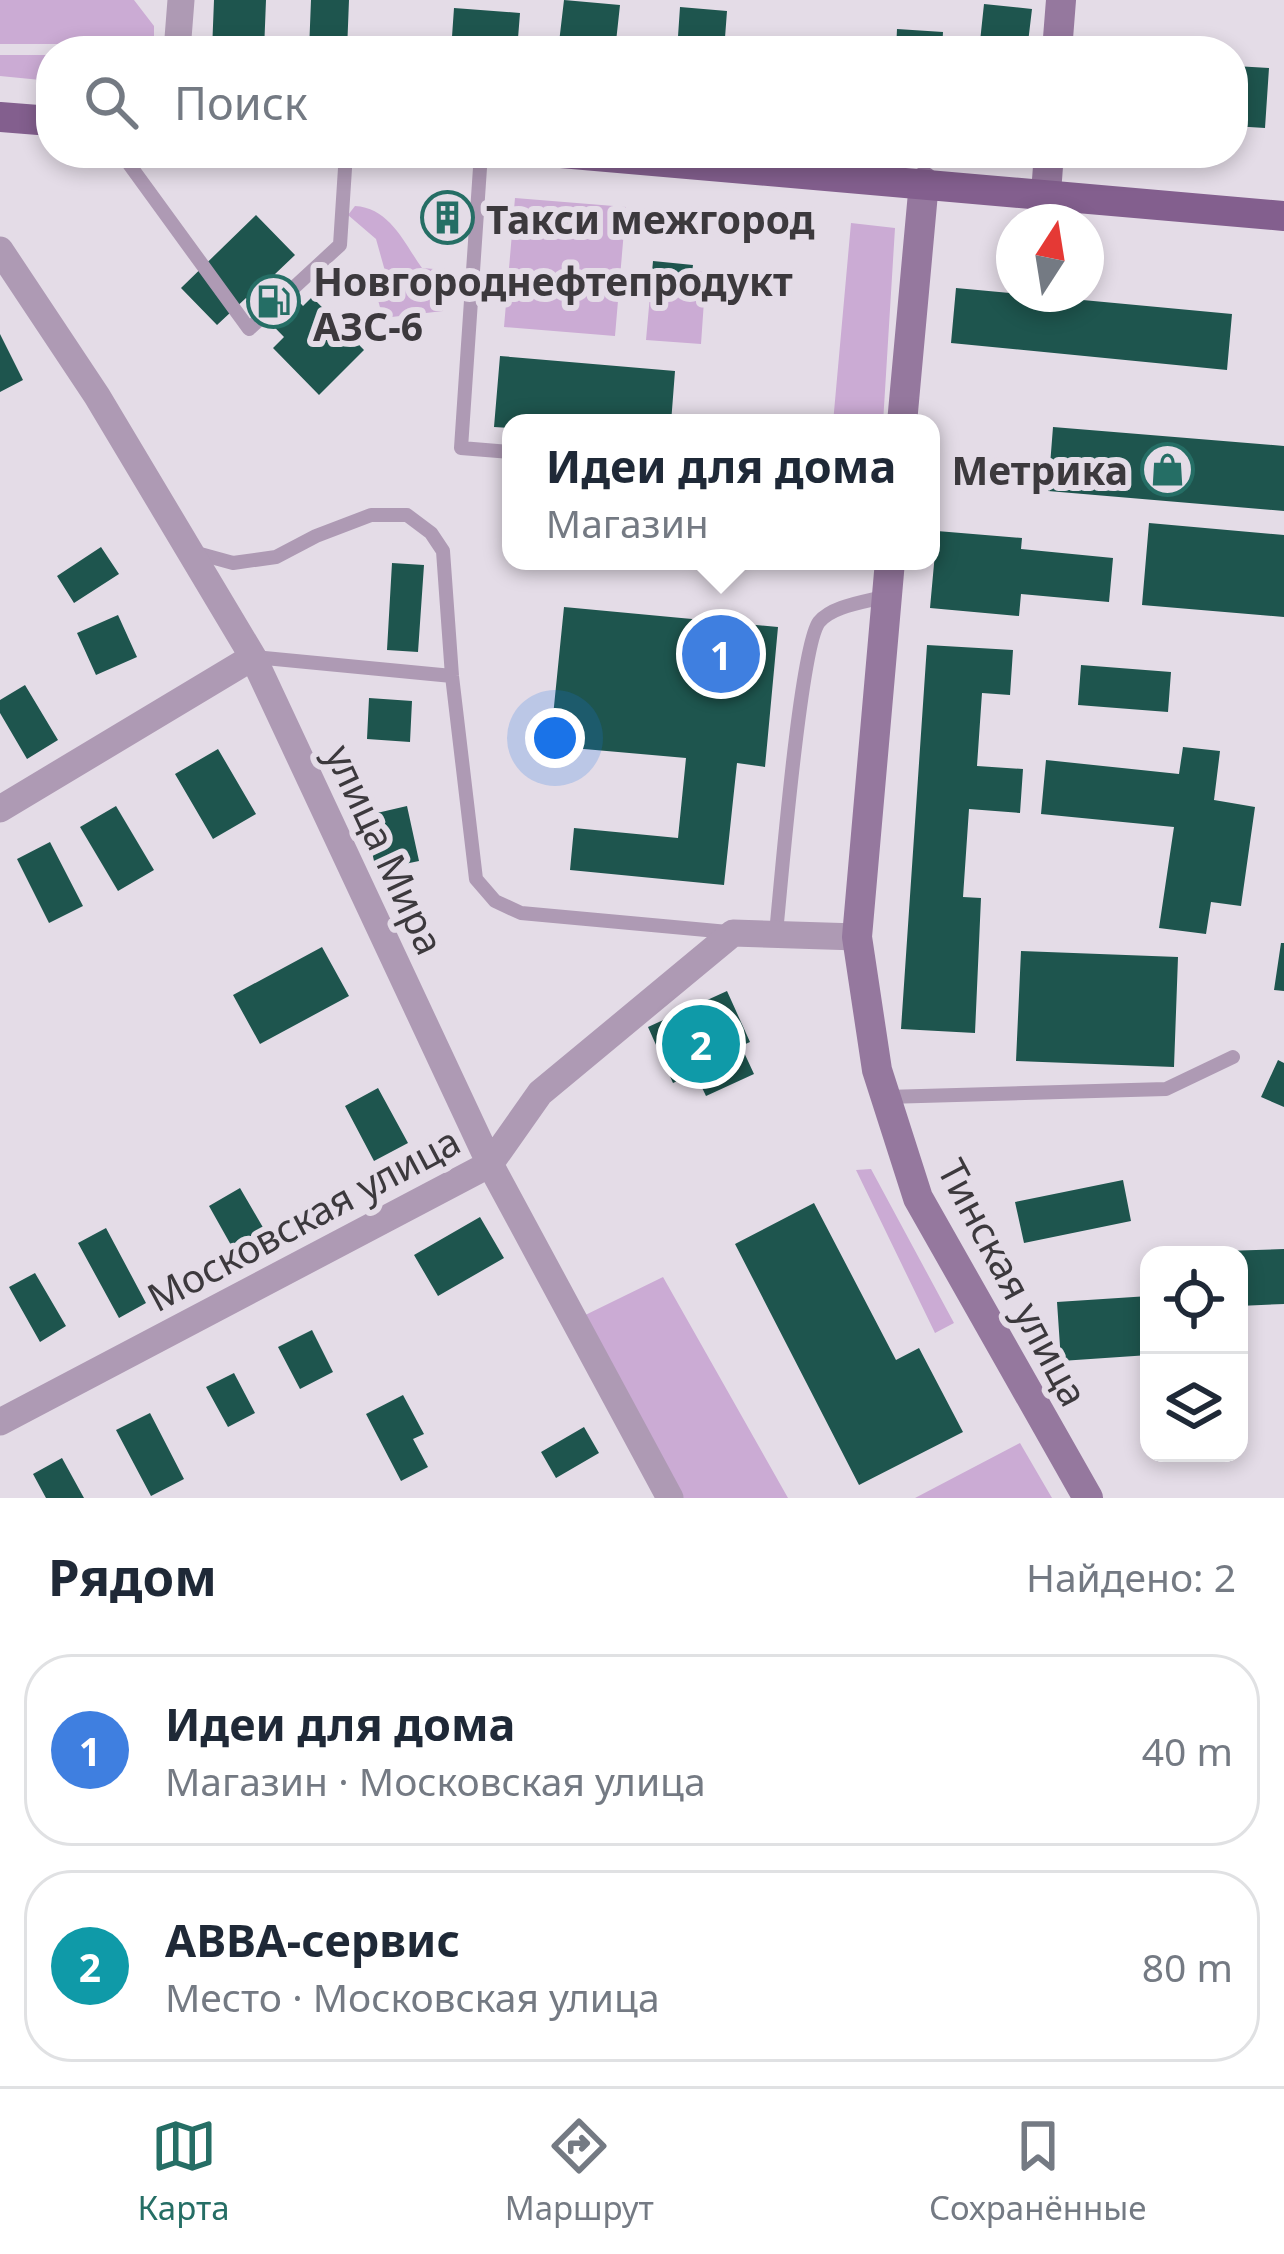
<!DOCTYPE html>
<html lang="ru">
<head>
<meta charset="utf-8">
<style>
	body { margin:0; font-family:"Noto Sans",sans-serif; background:#f6f6f7; color:#1f2937 }
	.controls { position:absolute; right:36px; bottom:36px; display:grid; overflow:hidden; border-radius:24px; box-shadow:0 6px 18px #0003 }
	.controls button { width:108px; height:108px; display:grid; place-items:center; padding:0; border:0; border-bottom:3px solid #e0e1e3; background:#fff; color:#1f2937; font:60px sans-serif }
	.compass { position:absolute; left:996px; top:204px; width:108px; height:108px; border-radius:50%; background:#fff; box-shadow:0 6px 18px #0003; rotate:12deg }
	.you { position:absolute; left:555px; top:738px; width:42px; height:42px; margin:-30px; border:9px solid #fff; border-radius:50%; background:#1a73e8; box-shadow:0 0 0 18px #1a73e833 }
	.badge { display:grid; place-items:center; width:78px; height:78px; border-radius:50%; background:#256e65; color:#fff; font-size:39px; font-weight:700 }
	.pin { position:absolute; translate:-50% -50%; border:6px solid #fff; box-shadow:0 3px 12px #0006 }
	.popup { position:absolute; left:502px; top:414px; width:438px; height:156px; box-sizing:border-box; display:grid; place-content:center; border-radius:24px; background:#fff; filter:drop-shadow(0 3px 9px #0005); font-size:39px; white-space:nowrap; color:#747a83 }
	.popup b { font-size:45px; color:#1f2937 }
	.popup::after { content:''; position:absolute; left:50%; top:100%; margin-left:-24px; border:24px solid transparent; border-top-color:#fff }
	.list { margin:0; padding:0; list-style:none }
	h2 { display:flex; justify-content:space-between; align-items:center; height:156px; margin:0; padding:0 48px; font-size:51px }
	h2 small { font-size:39px; font-weight:400; color:#747a83 }
	.list li { display:grid; grid-template-columns:78px 1fr auto; gap:36px; align-items:center; box-sizing:border-box; height:192px; margin:0 24px 24px; padding:0 24px; border:3px solid #e0e1e3; border-radius:48px }
	.list b { display:block; font-size:45px; white-space:nowrap }
	.list p { margin:0; font-size:39px; white-space:nowrap; color:#747a83 }
	.list em { font-size:39px; font-style:normal; color:#747a83 }
	.icon { flex:none; width:66px; height:66px; fill:none; stroke:currentColor; stroke-width:2; stroke-linecap:round; stroke-linejoin:round }
	.map { position:relative; flex:none; width:1284px; height:1498px; overflow:hidden }
	.search { position:absolute; background:#fff; box-shadow:0 6px 18px #0003; left:36px; right:36px; top:36px; height:132px; display:flex; align-items:center; gap:30px; box-sizing:border-box; padding:0 42px; border-radius:48px; color:#747a83; font-size:45px }
	.sheet { height:588px; background:#fff }
	nav { display:flex; justify-content:space-around; align-items:center; box-sizing:border-box; height:168px; border-top:3px solid #e0e1e3; background:#fff; font-size:33px; color:#747a83 }
	nav a { display:grid; justify-items:center; gap:6px }
	nav .on { color:#256e65 }
	.map>svg:first-child { display:block }
	.green { fill:#cbabd4 }
	.building { fill:#1e554e }
	.lines { fill:none; stroke-linecap:round; stroke-linejoin:round }
	.service { stroke:#ae9ab4; stroke-width:14 }
	.minor { stroke:#ae9ab4; stroke-width:27 }
	.secondary { stroke:#95789e; stroke-width:30 }
	.primary { stroke:#835f8e; stroke-width:30 }
	.labels { text-anchor:middle; dominant-baseline:central; stroke-width:12; stroke-linejoin:round; paint-order:stroke }
	.poi-label { font-size:39px; font-weight:bold; fill:#3c393d; stroke:#e4dce7; text-anchor:start }
	.street-label { font-size:39px; fill:#3c393d; stroke:#e4dce7 }
</style>
</head>
<body>
<div class="map">
<svg width="1284" height="1498" viewBox="0 0 1284 1498">
	<rect width="100%" height="100%" fill="#e4dce7"/>
	<path class="green" d="M0 0H134L154 26V44H0Z
		M0 55H51V81L0 76Z
		M515 198 626 207 615 336 504 327Z
		M355 206C390 208 404 243 422 268L434 269 443 311 383 318 371 275 385 271 376 239 348 215Z
		M851 223 895 228 883 423H833Z
		M692 271 706 272 701 344 646 340 651 284 690 286Z
		M871 1169 954 1323 935 1333 856 1170Z
		M663 1277 788 1498H678L571 1322Z
		M1020 1443 1052 1498H915Z"/>
	<path class="building" d="M214 0H266L264 51H212Z
		M311 0H349L347 51H309Z
		M564 0 620 5 615 51H558Z
		M984 4 1032 9 1027 51H979Z
		M680 7 727 11 724 51H677Z
		M454 8 520 13 517 51H451Z
		M897 29 943 32 942 51H896Z
		M779 38 871 42V51H779Z
		M1121 45 1169 47V51H1121Z
		M1235 66 1269 68 1265 128 1233 126Z
		M455 203 459 231 439 234 435 205Z
		M256 215 295 255 274 275 303 306 312 297 364 350 319 395 273 348 284 337 246 298 217 325 181 288Z
		M653 261 693 265 690 287 651 284Z
		M956 288 1232 314 1227 370 951 343Z
		M0 334 23 380 0 392Z
		M500 356 675 371 671 423H511V428L494 427Z
		M1053 427 1284 446V511L1048 491Z
		M1149 523 1284 535V617L1142 605Z
		M937 531 1022 538 1021 549 1113 558 1109 602 1021 594 1019 616 930 608Z
		M101 547 119 574 74 603 57 576Z
		M392 563 424 565 418 652 387 650Z
		M564 607 778 627 765 767 737 763 724 885 570 870 574 828 678 838 686 758 550 746Z
		M118 615 137 657 96 675 77 633Z
		M927 645 1013 650 1010 695 982 693 977 766 1023 769 1020 813 969 809 963 897 981 898 975 1033 901 1029Z
		M1081 665 1171 672 1168 712 1078 705Z
		M25 685 58 740 27 759 0 713V700Z
		M369 698 412 701 410 742 367 739Z
		M1183 747 1220 751 1214 800 1255 807 1241 906 1211 902 1206 934 1159 928 1174 827 1041 814 1046 760 1179 774Z
		M218 749 256 814 213 839 175 774Z
		M116 806 154 870 118 891 80 827Z
		M407 806 419 861 376 870 364 816Z
		M50 842 83 906 49 923 17 859Z
		M1281 943H1284V991L1274 990Z
		M322 947 349 996 260 1044 233 995Z
		M1021 951 1178 957 1174 1067 1016 1061Z
		M727 991 750 1042 741 1046 754 1074 706 1096 695 1073 673 1083 648 1027Z
		M1278 1060 1284 1063V1107L1261 1097Z
		M378 1088 408 1143 374 1161 345 1106Z
		M1123 1180 1131 1221 1024 1243 1015 1202Z
		M240 1188 268 1236 236 1254 209 1206Z
		M814 1203 896 1360 919 1348 963 1432 859 1485 735 1244Z
		M480 1217 504 1258 438 1296 414 1255Z
		M106 1228 146 1303 119 1318 78 1243Z
		M1284 1249V1304L1239 1306V1255H1224V1251Z
		M35 1273 66 1326 40 1342 9 1287Z
		M1149 1296V1355L1061 1361 1057 1302Z
		M312 1330 333 1372 300 1389 278 1347Z
		M234 1373 255 1413 228 1427 206 1387Z
		M403 1395 424 1434 413 1439 428 1467 401 1481 366 1414Z
		M150 1413 184 1479 151 1496 116 1430Z
		M584 1427 599 1453 556 1478 541 1452Z
		M62 1458 84 1498H46L33 1474Z"/>
	<g class="lines">
		<path class="service" d="M121 153 249 329 340 245 346 153
			M481 153 461 448 511 452
			M193 552 233 563 276 557 316 536 371 515H407L431 533 443 551 452 676 476 879 495 901 521 913 728 932
			M254 657 452 676
			M776 933C781 885 800 647 819 622 833 605 867 602 887 596
			M886 1097 1166 1089 1233 1057"/>
		<path class="minor" d="M177 51 181 0
			M0 250 97 396 253 657 490 1164 670 1498
			M0 809 253 657
			M0 1422 490 1164 540 1093 733 933 857 937"/>
		<path class="secondary" d="M1057 51 1061 0
			M1046 193 1049 153
			M902 423 924 182
			M890 561 857 937 877 1070 918 1198 1088 1498"/>
		<path class="primary" d="M0 117 51 121
			M561 153 1284 216"/>
	</g>
	<defs>
		<symbol id="building-ring" viewBox="-11 -11 22 22"><circle r="9.5" fill="#e4dce7" stroke="#256e65" stroke-width="1.5"/><path d="M-4-6H4V6H1V3H-1V6H-4ZM-2.5-4.3h1.7v1.8h-1.7ZM.8-4.3h1.7v1.8H.8ZM-2.5-1h1.7V.8h-1.7ZM.8-1h1.7V.8H.8Z" fill="#256e65"/></symbol>
		<symbol id="fuel-ring" viewBox="-11 -11 22 22"><circle r="9.5" fill="#e4dce7" stroke="#256e65" stroke-width="1.5"/><path d="M-5.5-6h7V0h2V4h1.3V-2.5L3-4.5l.8-.8L6-3V5H2.5V1h-1V6h-7ZM-4.2-4.7v3.2H.2V-4.7Z" fill="#256e65"/></symbol>
		<symbol id="shop-ring" viewBox="-11 -11 22 22"><circle r="9.5" fill="#e4dce7" stroke="#256e65" stroke-width="1.5"/><path d="M-5-2.5h2.3a2.7 3.5 0 0 1 5.4 0H5L5.5 6h-11ZM-1.5-2.5h3a1.5 2.3 0 0 0-3 0Z" fill="#256e65"/></symbol>
	</defs>
	<g fill-rule="evenodd">
		<use href="#building-ring" x="418" y="188" width="59" height="59"/>
		<use href="#fuel-ring" x="244" y="272" width="59" height="59"/>
		<use href="#shop-ring" x="1138" y="440" width="59" height="59"/>
	</g>
	<g class="labels">
		<g class="poi-label">
			<text x="486" y="218">Такси межгород</text>
			<text x="313" y="280">Новгороднефтепродукт<tspan x="313" dy="45">АЗС-6</tspan></text>
			<text x="1128" y="469" text-anchor="end">Метрика</text>
		</g>
		<g class="street-label">
			<text transform="translate(386 849) rotate(65)">улица Мира</text>
			<text transform="translate(303 1218) rotate(-28)">Московская улица</text>
			<text transform="translate(1014 1282) rotate(62)">Тинская улица</text>
		</g>
	</g>
</svg>
<div class="controls">
<button><svg class="icon" aria-label="locate" viewBox="0 0 24 24"><circle cx="12" cy="12" r="6"/><path d="M12 2v4M12 18v4M2 12h4M18 12h4"/></svg></button>
<button><svg class="icon" aria-label="layers" viewBox="0 0 24 24"><path d="M12 4l9 5-9 5-9-5zM3 14l9 5 9-5"/></svg></button>
</div>
<svg class="compass" viewBox="-18 -18 36 36"><path d="M0-13l5 13h-10z" fill="#e53935"/><path d="M0 13l5-13h-10z" fill="#747a83"/></svg>
<div class="you"></div>
<div class="pin badge" style="left:721px;top:654px;background:#3f7fe0">1</div>
<div class="popup"><b>Идеи для дома</b>Магазин</div>
<div class="pin badge" style="left:701px;top:1044px;background:#0f9aa8">2</div>
<div class="search"><svg class="icon" aria-label="search" viewBox="0 0 24 24"><circle cx="10" cy="10" r="6"/><path d="M15 15l6 6"/></svg>Поиск</div>
</div>
<section class="sheet">
<h2>Рядом<small>Найдено: 2</small></h2>
<ul class="list">
<li><span class="badge" style="background:#3f7fe0">1</span><div><b>Идеи для дома</b><p>Магазин · Московская улица</p></div><em>40 m</em></li>
<li><span class="badge" style="background:#0f9aa8">2</span><div><b>АВВА-сервис</b><p>Место · Московская улица</p></div><em>80 m</em></li>
</ul>
</section>
<nav>
<a class="on"><svg class="icon" aria-label="map" viewBox="0 0 24 24"><path d="M3 6l6-2 6 2 6-2v14l-6 2-6-2-6 2zM9 4v14M15 6v14"/></svg>Карта</a>
<a><svg class="icon" aria-label="directions" viewBox="0 0 24 24"><path d="M12 3l9 9-9 9-9-9zM9 14v-3h6M13 9l2 2-2 2"/></svg>Маршрут</a>
<a><svg class="icon" aria-label="saved" viewBox="0 0 24 24"><path d="M7 4h10v16l-5-4-5 4z"/></svg>Сохранённые</a>
</nav>
</body>
</html>
